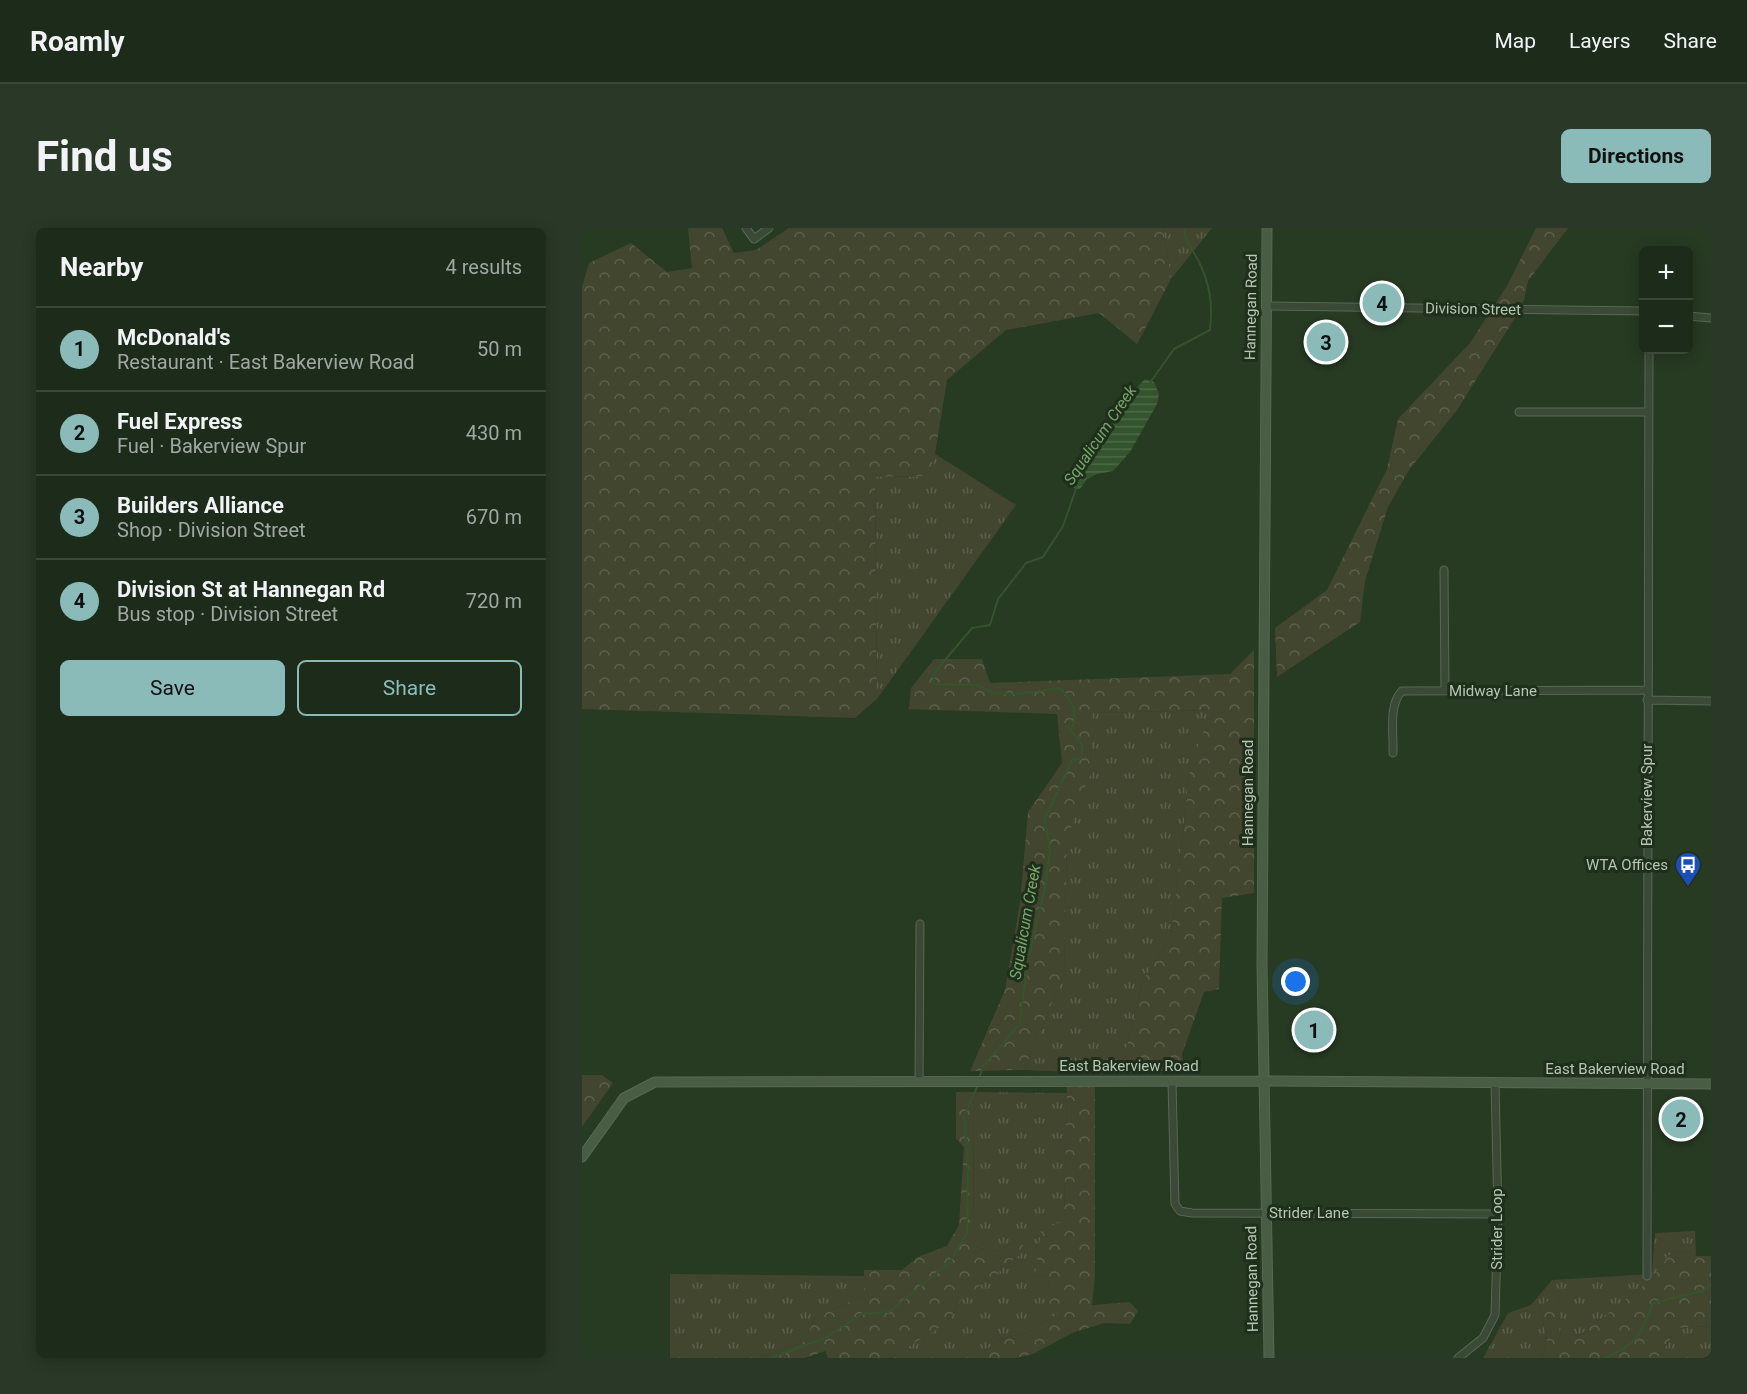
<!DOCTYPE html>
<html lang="en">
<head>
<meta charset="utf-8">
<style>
	body { margin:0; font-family:Roboto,sans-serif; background:#2a3827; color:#f1f3f6 }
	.controls { position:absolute; right:18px; top:18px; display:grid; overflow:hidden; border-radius:9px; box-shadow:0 3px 15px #0003 }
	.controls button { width:54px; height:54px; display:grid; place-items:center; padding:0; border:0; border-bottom:2px solid #3b4839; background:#1d2c1a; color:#f1f3f6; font:30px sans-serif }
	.you { position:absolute; left:714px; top:754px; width:21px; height:21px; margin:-15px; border:4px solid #fff; border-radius:50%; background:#1a73e8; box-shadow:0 0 0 9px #1a73e833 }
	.badge { display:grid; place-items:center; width:39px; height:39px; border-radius:50%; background:#8bbbb9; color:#111; font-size:20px; font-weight:700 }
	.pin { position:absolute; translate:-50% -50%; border:3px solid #fff; box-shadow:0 2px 6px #0006 }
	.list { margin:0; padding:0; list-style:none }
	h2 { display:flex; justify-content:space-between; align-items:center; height:78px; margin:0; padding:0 24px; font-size:26px }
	h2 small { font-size:20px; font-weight:400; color:#a0a7a2 }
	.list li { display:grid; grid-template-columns:39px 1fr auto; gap:18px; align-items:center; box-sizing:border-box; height:84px; padding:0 24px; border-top:2px solid #3b4839 }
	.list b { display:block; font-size:22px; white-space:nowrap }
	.list p { margin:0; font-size:20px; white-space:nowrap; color:#a0a7a2 }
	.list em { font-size:20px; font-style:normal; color:#a0a7a2 }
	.actions { display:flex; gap:12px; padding:18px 24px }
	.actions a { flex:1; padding:14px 0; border:2px solid #8bbbb9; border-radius:9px; text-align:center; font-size:21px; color:#8bbbb9 }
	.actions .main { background:#8bbbb9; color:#111 }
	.map { position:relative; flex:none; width:1129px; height:1130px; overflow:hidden; border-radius:9px }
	header { display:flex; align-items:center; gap:36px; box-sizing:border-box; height:84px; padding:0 30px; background:#1d2c1a; border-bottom:2px solid #3b4839 }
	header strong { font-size:28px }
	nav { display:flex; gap:33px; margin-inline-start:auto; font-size:21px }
	.intro { display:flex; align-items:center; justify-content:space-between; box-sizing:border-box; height:144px; padding:0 36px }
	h1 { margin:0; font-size:42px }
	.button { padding:15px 27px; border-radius:9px; background:#8bbbb9; color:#111; font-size:21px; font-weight:700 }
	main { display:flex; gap:36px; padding:0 36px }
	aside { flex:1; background:#1d2c1a; border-radius:9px; box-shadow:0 3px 15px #0003 }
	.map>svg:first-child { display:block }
	.grass { fill:url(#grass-tufts) }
	.forest { fill:url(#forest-crowns) }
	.water { fill:url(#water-rules) }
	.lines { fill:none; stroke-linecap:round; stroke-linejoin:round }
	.stream { stroke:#33542c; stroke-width:2 }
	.street-casing { stroke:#576854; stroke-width:9 }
	.secondary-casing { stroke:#576854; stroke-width:11 }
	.street { stroke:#3a4a36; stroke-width:7 }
	.secondary { stroke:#485d44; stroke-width:9 }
	.labels { text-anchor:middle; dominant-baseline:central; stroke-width:6; stroke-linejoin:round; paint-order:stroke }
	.street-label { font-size:15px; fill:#b4c6b1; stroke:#1f2f1b }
	.poi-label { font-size:15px; fill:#b4c6b1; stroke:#1f2f1b; text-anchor:end }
	.water-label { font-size:16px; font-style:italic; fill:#76a56b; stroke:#1f2f1b }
</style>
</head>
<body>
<header>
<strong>Roamly</strong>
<nav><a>Map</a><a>Layers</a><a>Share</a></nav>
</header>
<div class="intro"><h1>Find us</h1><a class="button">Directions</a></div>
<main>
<aside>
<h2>Nearby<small>4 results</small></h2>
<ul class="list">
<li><span class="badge">1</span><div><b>McDonald's</b><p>Restaurant · East Bakerview Road</p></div><em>50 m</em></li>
<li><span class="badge">2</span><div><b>Fuel Express</b><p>Fuel · Bakerview Spur</p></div><em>430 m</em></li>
<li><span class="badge">3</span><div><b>Builders Alliance</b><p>Shop · Division Street</p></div><em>670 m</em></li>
<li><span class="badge">4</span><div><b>Division St at Hannegan Rd</b><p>Bus stop · Division Street</p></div><em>720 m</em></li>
</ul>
<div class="actions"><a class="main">Save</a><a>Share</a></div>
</aside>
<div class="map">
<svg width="1129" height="1130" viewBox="0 0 1129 1130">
	<defs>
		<pattern id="grass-tufts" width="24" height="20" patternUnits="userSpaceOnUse" patternTransform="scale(1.5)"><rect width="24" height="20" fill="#43462f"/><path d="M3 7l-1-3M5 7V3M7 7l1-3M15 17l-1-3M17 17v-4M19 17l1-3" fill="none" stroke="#5c5f4b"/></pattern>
		<pattern id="forest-crowns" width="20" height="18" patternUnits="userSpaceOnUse" patternTransform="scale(1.5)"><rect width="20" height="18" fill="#43462f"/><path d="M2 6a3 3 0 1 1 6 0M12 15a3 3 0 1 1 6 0" fill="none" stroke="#5c5f4b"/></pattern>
		<pattern id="water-rules" width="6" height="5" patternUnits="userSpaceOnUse" patternTransform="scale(1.5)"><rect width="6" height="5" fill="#33542c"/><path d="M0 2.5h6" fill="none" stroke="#4e6b48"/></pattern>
	</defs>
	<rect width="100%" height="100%" fill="#273a22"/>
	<path class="grass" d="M581 0H630L589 51Z
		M353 226 434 277 295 471 293 249 346 248Z
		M630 482 608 541 589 709 561 752 538 846 442 842 482 746 485 610 508 546 509 485Z
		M391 864 485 865 482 992 453 1047 467 1049 468 1058 462 1068 476 1086 445 1105 418 1111 394 1130H308L365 1095 380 1071 441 1024V1011L415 1023 392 1019Z
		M1113 1003 1114 1028 1099 1022 1086 1028 1070 1051 998 1107 979 1111 976 1066 958 1079 965 1112 959 1130H901L926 1085 949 1077 970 1052 1070 1046 1073 1005Z
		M88 1046 282 1048V1067L233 1090 223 1113 179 1130H88Z
		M1129 1098V1130H1076L1095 1100Z"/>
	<path class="forest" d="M106 0H140L152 25 174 22 207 0H581L589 51 555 116 517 85 424 102 365 152 353 226 346 248 293 249 295 471 273 490 0 481V59L7 35 49 15 85 44 110 40Z
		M954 0H986L946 53 942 72 931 93 875 182 827 242 806 279 783 353 778 394 695 449 693 400 745 362 805 241 816 191 888 115 926 56Z
		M672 422V665L640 670 637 761 622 764 600 826 602 841 538 846 561 752 589 709 608 541 629 482 510 485 508 546 485 611 482 746 442 842 388 843 423 762 438 675 446 584 480 535 475 486 327 481 329 460 352 431H400L408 455 648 446Z
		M0 847H20L31 855 0 899Z
		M485 858 513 859V1048L510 1077 548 1074 556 1083 548 1096 522 1095 490 1105 451 1126 435 1130H394L418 1111 445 1105 476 1086 461 1068 468 1058 467 1049 453 1047 459 1003 482 992Z
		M374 864H391L392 1019 415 1023 441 1011V1024L418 1042 414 1052 404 1053 380 1071 365 1095 308 1130H246L243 1123 223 1130H179L223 1113 233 1090 282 1067V1042H320L336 1029 365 1018 377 997 382 919 374 910Z
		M1099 1022 1114 1028H1129V1098L1095 1100 1076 1130H959L965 1112 958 1079 976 1065 979 1110 998 1107 1070 1051 1086 1028Z"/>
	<path class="water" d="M563 151 572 154 577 166 575 176 548 224 531 243 515 246 505 251 498 261H493L490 257 534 181Z"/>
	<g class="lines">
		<path class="stream" d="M567 156 592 121 628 102C631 75 628 55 615 30 609 19 603 12 602 0
			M397 851 401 838 437 797 446 733 464 655 468 621 463 590 490 532 498 531C504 517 498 512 488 503 498 487 490 472 478 460L435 466 412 465 395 457 351 456 353 444 390 400 408 397 416 371 444 335 461 329 468 318 481 298 495 258
			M189 1130 243 1110 280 1086 307 1084 367 1035 385 1005 386 935 382 888 396 857
			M1023 1130C1056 1115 1058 1108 1071 1075L1120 1063 1129 1057"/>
		<defs>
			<path id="street" d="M164 0 172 11 187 0
				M684 78 1062 83
				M1106 88 1129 90
				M937 184H1066
				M862 342 863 463
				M1065 472 1129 473
				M811 525C812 506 806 477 820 463L1065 462
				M337 854 338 696
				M590 854 593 976 598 983 610 985 916 986
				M1065 1048 1067 122
				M876 1130 901 1110 913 1087 916 986 913 856"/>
			<path id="secondary" d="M685 0 680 736 687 1130
				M0 929 42 870 73 854 681 853 1129 856"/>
		</defs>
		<use href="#street" class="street-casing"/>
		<use href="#secondary" class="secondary-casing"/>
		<use href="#street" class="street"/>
		<use href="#secondary" class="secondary"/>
	</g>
	<defs>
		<symbol id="bus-pin" viewBox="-11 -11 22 30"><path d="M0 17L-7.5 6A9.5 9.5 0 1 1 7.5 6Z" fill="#1a4fb4" stroke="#1f2f1b"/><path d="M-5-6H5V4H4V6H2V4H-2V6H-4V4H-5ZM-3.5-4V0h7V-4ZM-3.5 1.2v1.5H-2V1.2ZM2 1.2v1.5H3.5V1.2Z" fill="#fff"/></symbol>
	</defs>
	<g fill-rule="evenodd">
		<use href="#bus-pin" x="1091" y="622" width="30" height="40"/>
	</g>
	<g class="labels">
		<g class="street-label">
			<text transform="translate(669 79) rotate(-89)">Hannegan Road</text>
			<text transform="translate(891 81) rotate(1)">Division Street</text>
			<text x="911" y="463">Midway Lane</text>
			<text transform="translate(666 565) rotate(-90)">Hannegan Road</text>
			<text transform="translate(1065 567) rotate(-90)">Bakerview Spur</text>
			<text x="547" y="838">East Bakerview Road</text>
			<text x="1033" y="841">East Bakerview Road</text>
			<text x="727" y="985">Strider Lane</text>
			<text transform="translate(915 1001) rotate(-90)">Strider Loop</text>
			<text transform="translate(670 1051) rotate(-91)">Hannegan Road</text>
		</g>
		<g class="poi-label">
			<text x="1086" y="637">WTA Offices</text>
		</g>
		<g class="water-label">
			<text transform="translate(518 207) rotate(-56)">Squalicum Creek</text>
			<text transform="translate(443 694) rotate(-80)">Squalicum Creek</text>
		</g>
	</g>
</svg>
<div class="controls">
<button>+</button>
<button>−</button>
</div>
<div class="you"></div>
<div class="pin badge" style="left:732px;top:802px">1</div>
<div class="pin badge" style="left:1099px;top:891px">2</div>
<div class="pin badge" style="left:744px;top:114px">3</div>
<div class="pin badge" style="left:800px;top:75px">4</div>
</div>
</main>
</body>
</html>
